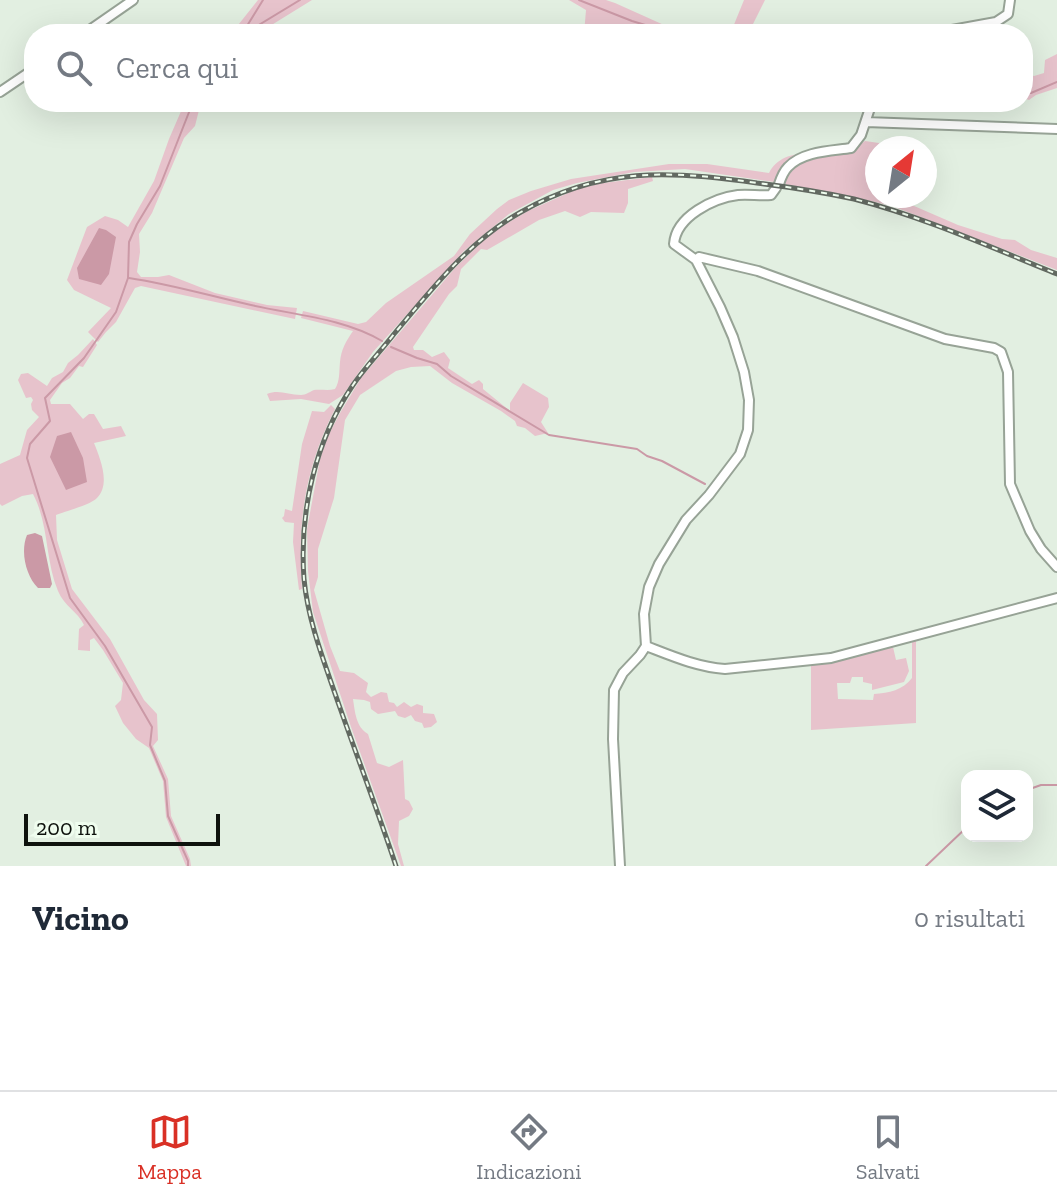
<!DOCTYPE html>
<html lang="it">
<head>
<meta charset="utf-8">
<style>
	body { margin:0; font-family:"Zilla Slab",serif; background:#f2f2f3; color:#1f2937 }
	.controls { position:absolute; right:24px; bottom:24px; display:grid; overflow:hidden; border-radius:16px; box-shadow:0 8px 32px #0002 }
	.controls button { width:72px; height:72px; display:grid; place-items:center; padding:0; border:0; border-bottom:2px solid #e0e1e3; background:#fff; color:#1f2937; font:40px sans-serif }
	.compass { position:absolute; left:865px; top:136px; width:72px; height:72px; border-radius:50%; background:#fff; box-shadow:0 8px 32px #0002; rotate:30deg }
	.scale { position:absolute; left:24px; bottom:20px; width:196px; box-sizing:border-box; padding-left:8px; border:4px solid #0e120d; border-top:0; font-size:22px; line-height:28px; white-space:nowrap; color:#0e120d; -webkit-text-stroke:6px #effdee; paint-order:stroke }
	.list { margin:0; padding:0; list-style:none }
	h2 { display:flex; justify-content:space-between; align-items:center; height:104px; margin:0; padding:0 32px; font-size:34px }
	h2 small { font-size:26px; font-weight:400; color:#747a83 }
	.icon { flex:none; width:44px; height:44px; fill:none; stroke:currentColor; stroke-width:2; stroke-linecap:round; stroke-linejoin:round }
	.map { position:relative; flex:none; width:1057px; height:866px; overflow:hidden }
	.search { position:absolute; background:#fff; box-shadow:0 8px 32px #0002; left:24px; right:24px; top:24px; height:88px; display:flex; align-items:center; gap:20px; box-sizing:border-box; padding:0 28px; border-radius:32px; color:#747a83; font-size:30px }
	.sheet { height:224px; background:#fff }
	nav { display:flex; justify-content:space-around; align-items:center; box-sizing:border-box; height:112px; border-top:2px solid #e0e1e3; background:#fff; font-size:22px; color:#747a83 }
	nav a { display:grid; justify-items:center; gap:4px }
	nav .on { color:#d93025 }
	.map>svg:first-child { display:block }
	.green { fill:#e7c3cc }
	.water { fill:#cb99a6 }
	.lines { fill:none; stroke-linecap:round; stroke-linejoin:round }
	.stream { stroke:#cb99a6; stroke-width:2 }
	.minor-casing { stroke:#97a396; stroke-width:12 }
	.minor { stroke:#fff; stroke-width:8 }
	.rail-casing { stroke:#626961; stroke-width:5 }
	.rail { stroke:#effdee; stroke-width:2; stroke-dasharray:6; stroke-linecap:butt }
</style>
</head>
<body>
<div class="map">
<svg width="1057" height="866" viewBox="0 0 1057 866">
	<rect width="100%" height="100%" fill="#e2efe1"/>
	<path class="green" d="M258 0H312L257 34H231Z
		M569 0H606L615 3 684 34H584L586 10Z
		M744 0H765L748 34H723L731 32Z
		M1057 54V88L1036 95 1029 100 1023 98V58L1028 74 1034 76 1044 73 1045 60Z
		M185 102H201L195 126 184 138 152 213 139 234 140 252 137 272 141 277H158L169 275 215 293 267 305 297 308 295 319 141 286 135 288 116 322 106 332 98 342 88 332 111 308 74 290 67 280 87 227 105 216 118 220 128 227 154 181 169 139Z
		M865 141 886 144 885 148H877V196H891L958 225 1002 239 1015 240 1031 250 1057 258V270L892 206 845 195 768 181 685 169 634 172 577 183 553 190 509 214 464 251 373 352 343 395 329 404 301 399 270 401 267 394C279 389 288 395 301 395 306 395 309 392 314 390 321 389 328 391 335 389 340 381 339 372 340 362 341 350 346 341 353 331L301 318 303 311 358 324 366 322 386 303 454 256 470 234 497 209 509 200 531 191 571 179 669 164H707L769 173C785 142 828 159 854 149 857 148 862 143 865 141Z
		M652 177 653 181 628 189V203L624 213 591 212 580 217 565 211 539 220 487 250 481 249 461 269 457 286 449 294 413 347 414 350H423L432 357 444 352 450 360 448 368 472 384 479 380 483 384V389L510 411V403L523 383 548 398 549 407 541 422 548 433 535 436 525 428 517 426 515 421 501 411 452 383 430 366 411 367 396 371 360 395 345 420 334 498 318 549V577L314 590 330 646 340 671 354 673 368 683 366 692 371 697 381 692 387 693 389 702 394 703 397 707 404 702 411 707 417 704 423 706V713L434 714 437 722 431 727 424 728 422 723 415 721 411 715 405 718 398 716 395 711 378 714 371 709 370 702 364 700 353 699C355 712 356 727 368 734L377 763 389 767 403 760 405 799 409 801 413 809 409 816 399 821 398 844 404 866H401L351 727 313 612 308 571 307 529 320 459 327 438 340 413 361 378 455 268 483 241 501 227 528 211 577 189 603 183Z
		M93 339 97 345 83 367 79 366 70 378 62 383 50 400 51 404H70L83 419 89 414H94L103 429 121 426 126 436 94 443C100 458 111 484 97 498 90 505 66 511 56 515L57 540 72 589 110 639 144 700 157 714 158 740 153 746 168 779 171 816 190 859 191 866H186L166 817 163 781 149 748 136 739 123 723 115 706 121 700 123 683 103 650 94 638 90 640V651L78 650 79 629 84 625C78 612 64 606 58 591 45 560 49 524 33 494L22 496 2 506 0 504V464L20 455 27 430 39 417 32 410 31 404 33 400 31 397 26 398 18 380 21 374 28 373 47 386 52 378 63 372 68 363 78 355Z
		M331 405 335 409C305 468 297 523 302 589L299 590 293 542 294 523 285 522 282 518 284 516 285 509 292 511 302 444 312 411 324 412Z
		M912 639H916V723L811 730V663L859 655 893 647 896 660 906 658 909 671 904 682 872 690V684L863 682V677H852L850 683H837L838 699 873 700 874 694C889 693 903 690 912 678Z"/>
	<path class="water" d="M99 228 106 230 116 237 109 274 101 285 79 279 77 268Z
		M71 432 83 458 87 482 66 490 50 457 57 436Z
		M35 533 42 536 52 584 50 588H38C26 576 20 552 27 535Z"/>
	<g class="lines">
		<path class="stream" d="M579 0 632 21 675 34
			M242 34 263 0
			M244 34 300 0
			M1023 93H1031L1057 82
			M851 102 865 108
			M877 109 924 102
			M129 278C170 284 210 296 251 305 294 315 343 318 382 341
			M391 347 417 358 437 364 451 376 549 435 637 449 647 456 662 461 705 484
			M1027 790 1041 785H1057
			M188 866V861L168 816 165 781 150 745 152 727 105 646 70 598 27 458 30 444 50 421 45 398 84 358 116 312 128 278 129 242 137 224 160 186 193 102
			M926 866 967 827"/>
		<defs>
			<path id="minor" d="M84 34 133 0
				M930 34 996 22 1008 14 1010 0
				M0 92 34 69
				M866 122 1057 129
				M779 184C781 178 784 171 788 167 803 151 832 151 851 148L861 135 872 102
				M696 260 699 257 758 271 945 339 994 348 1001 352 1008 372 1010 484 1030 531 1041 549 1057 567
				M646 646 644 614 649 587 659 564 686 520 709 495 740 454 748 430 749 400 744 372 733 337 720 307 696 260 674 244C676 216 714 198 738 195 749 194 760 196 771 195L776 188
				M646 646C672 656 697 667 725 669L831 658 1057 598
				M620 866 613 739 614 690 623 673 640 655 646 646"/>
		</defs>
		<use href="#minor" class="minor-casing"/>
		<use href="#minor" class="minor"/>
		<defs>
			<path id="rail" d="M396 866C378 812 358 759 339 705 325 664 308 622 304 579 299 512 315 441 353 385 365 367 381 351 394 334 432 289 469 241 521 212 600 167 670 170 757 183 789 187 822 192 854 199 924 217 990 247 1057 274"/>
		</defs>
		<use href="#rail" class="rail-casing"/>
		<use href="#rail" class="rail"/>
	</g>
</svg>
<div class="controls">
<button><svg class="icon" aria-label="layers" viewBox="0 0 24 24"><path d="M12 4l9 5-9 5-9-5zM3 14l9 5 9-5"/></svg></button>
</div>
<svg class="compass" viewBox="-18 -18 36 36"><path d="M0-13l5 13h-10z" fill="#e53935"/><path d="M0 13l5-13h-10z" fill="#747a83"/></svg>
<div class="scale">200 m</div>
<div class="search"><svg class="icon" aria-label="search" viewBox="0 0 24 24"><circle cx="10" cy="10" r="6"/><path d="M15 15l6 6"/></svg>Cerca qui</div>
</div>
<section class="sheet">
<h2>Vicino<small>0 risultati</small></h2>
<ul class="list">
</ul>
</section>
<nav>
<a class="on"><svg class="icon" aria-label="map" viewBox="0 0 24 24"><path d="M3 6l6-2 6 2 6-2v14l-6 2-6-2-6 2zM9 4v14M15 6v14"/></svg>Mappa</a>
<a><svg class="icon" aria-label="directions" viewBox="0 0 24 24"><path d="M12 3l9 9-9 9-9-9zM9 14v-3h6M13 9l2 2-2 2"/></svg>Indicazioni</a>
<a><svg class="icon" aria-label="saved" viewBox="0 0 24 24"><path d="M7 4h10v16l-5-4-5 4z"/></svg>Salvati</a>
</nav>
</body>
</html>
